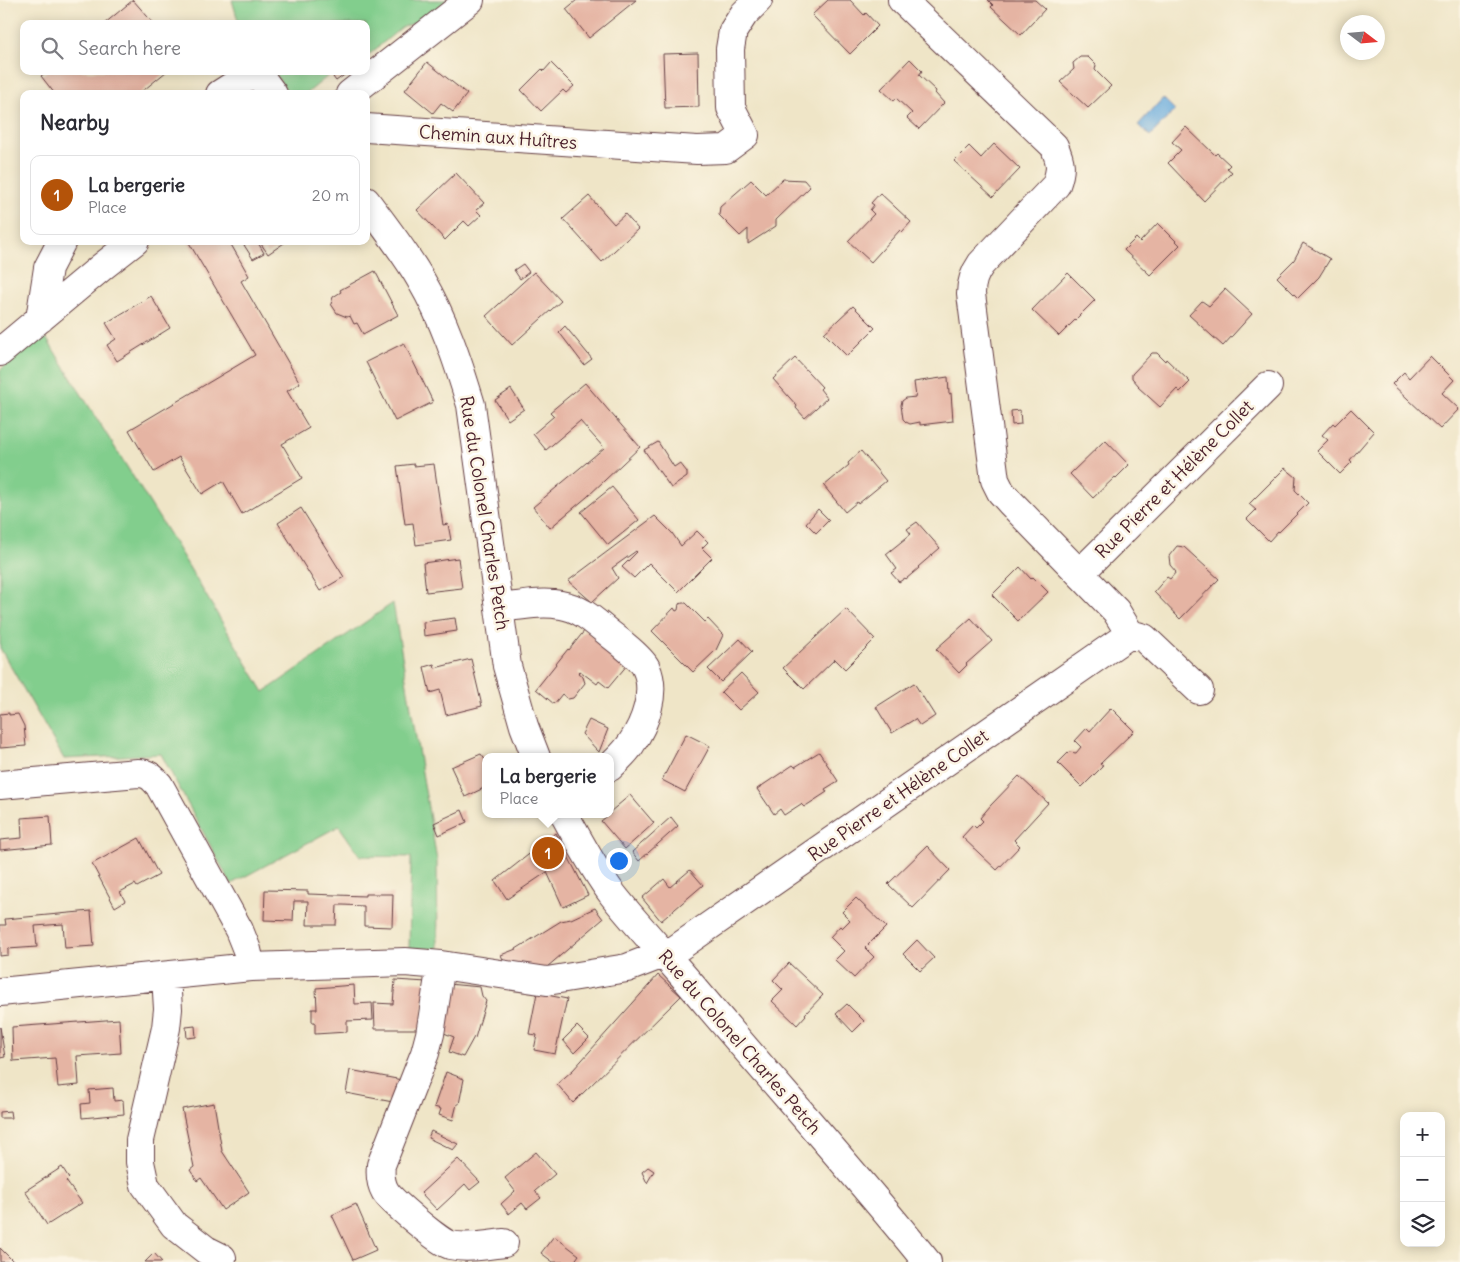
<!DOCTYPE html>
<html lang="en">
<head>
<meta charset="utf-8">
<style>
	body { margin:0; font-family:Delius,sans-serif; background:#f2f2f3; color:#2b2b33 }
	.controls { position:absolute; right:15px; bottom:15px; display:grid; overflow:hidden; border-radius:10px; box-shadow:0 2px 12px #0003 }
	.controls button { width:45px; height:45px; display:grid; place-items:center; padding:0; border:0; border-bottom:1px solid #e1e1e2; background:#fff; color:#2b2b33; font:25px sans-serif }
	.compass { position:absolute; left:1340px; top:15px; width:45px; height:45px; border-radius:50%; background:#fff; box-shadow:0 2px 12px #0003; rotate:106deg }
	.you { position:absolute; left:618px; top:860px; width:18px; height:18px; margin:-12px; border:4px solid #fff; border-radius:50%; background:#1a73e8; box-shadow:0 0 0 8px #1a73e833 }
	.badge { display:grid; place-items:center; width:32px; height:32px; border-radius:50%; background:#b45309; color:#fff; font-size:16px; font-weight:700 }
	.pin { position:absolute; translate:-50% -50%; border:2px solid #fff; box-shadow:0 1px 5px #0006 }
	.popup { position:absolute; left:482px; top:753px; width:132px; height:65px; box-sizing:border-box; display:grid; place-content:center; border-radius:10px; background:#fff; filter:drop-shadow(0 1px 4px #0005); font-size:16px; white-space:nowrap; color:#7c7c81 }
	.popup b { font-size:19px; color:#2b2b33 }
	.popup::after { content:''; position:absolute; left:50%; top:100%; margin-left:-10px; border:10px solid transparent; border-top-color:#fff }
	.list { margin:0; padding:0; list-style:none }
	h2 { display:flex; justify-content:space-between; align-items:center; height:65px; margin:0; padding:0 20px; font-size:21px }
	h2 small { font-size:16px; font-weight:400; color:#7c7c81 }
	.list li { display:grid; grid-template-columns:32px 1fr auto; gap:15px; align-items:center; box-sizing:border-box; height:80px; margin:0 10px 10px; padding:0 10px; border:1px solid #e1e1e2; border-radius:10px }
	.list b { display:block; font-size:19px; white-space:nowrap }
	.list p { margin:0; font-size:16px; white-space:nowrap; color:#7c7c81 }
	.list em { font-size:16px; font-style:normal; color:#7c7c81 }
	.icon { flex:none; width:28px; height:28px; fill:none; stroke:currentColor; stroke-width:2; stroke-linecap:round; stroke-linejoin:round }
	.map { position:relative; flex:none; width:1460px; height:1262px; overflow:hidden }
	.search { position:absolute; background:#fff; box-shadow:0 2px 12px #0003; left:20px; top:20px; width:350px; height:55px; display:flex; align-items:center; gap:12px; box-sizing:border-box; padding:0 18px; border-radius:10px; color:#7c7c81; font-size:19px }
	.panel { position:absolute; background:#fff; box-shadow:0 2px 12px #0003; left:20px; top:90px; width:350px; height:155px; border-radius:10px }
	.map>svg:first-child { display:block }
	.green { fill:#82ce8d; stroke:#66765c }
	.water { fill:#69abdd; stroke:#5a6584 }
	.building { fill:#e5b4a3 }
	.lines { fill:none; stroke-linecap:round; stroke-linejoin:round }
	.minor-casing { stroke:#633d42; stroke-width:30 }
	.minor { stroke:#fff; stroke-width:28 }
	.labels { text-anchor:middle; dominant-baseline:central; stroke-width:5; stroke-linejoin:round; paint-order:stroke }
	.street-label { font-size:18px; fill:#4a1f2b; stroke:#fcf5e5 }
</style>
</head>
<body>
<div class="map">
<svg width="1460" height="1262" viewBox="0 0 1460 1262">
	<rect width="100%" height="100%" fill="#fcf5e5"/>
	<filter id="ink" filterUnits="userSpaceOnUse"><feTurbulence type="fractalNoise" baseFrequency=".02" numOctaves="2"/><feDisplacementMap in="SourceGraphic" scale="10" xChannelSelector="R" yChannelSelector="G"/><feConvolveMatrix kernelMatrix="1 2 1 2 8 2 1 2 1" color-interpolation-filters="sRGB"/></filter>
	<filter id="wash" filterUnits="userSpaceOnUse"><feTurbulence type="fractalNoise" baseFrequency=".0096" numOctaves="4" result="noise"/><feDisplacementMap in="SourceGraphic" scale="20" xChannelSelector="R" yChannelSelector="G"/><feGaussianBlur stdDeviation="1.12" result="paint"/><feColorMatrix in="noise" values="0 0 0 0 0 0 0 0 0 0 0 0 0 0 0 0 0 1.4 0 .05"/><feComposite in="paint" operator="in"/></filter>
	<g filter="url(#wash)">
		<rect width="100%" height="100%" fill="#efe5c7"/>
		<path class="green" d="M232 0H448L422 20 401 28 366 57V24H239Z
			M273 71H334L306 94H289Z
			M43 333 171 537 264 692 393 603 437 860 438 949 409 948 411 857 360 856 339 826 231 884 161 754 64 759 0 648V370Z"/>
		<path class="water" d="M1163 98 1175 110 1150 136 1138 125Z"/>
		<g id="blocks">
			<path class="building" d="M133 0 154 24H104Z
				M577 0H636L589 38 566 9Z
				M828 0H850L864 15 866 13 878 26 850 54 812 15Z
				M988 0H1035L1045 9 1021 35 991 7 993 5Z
				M698 53 699 107 665 108 663 54Z
				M1080 57H1088L1096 65 1095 70 1111 86 1088 108 1060 82 1074 69 1073 63Z
				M910 59 922 71 919 75 936 91 935 93 944 103 919 129 907 118 912 113 896 98 894 101 881 89Z
				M427 62 467 94 453 112 441 103 433 113 405 90Z
				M551 63 574 86 566 93 563 90 541 111 521 90 542 69 544 71Z
				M47 71H167L139 94H55L41 76Z
				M340 71H346L347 73 336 81 333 77Z
				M1186 127 1215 155 1217 153 1230 165 1227 168 1232 172 1204 201 1168 163 1181 150 1172 142Z
				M994 144 1020 169 993 197 954 161 969 146 981 158Z
				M456 173 484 203 476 210 481 215 469 226 464 221 445 240 417 210Z
				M783 179 804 180 810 187 776 220V226L748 244V229L740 236 719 215 720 207 751 180 766 195Z
				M880 193 911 222 902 232 900 230 871 262 848 241 874 214 870 210 874 205 871 203Z
				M589 196 614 224 625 214 638 229 602 262 563 219Z
				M1158 223 1180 245 1150 275 1124 250 1136 238 1140 242Z
				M188 241H229L249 276 241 281 300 383 287 391 309 428 282 444 302 478 242 514 223 481 202 494 179 457 154 472 129 430 255 355Z
				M250 241H257L264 253 253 259 244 245Z
				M259 241H287L268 254Z
				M1303 243 1330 259 1319 277 1298 298 1277 277 1294 260Z
				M523 264 529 272 520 279 514 270Z
				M375 271 398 315 363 334 357 323 354 324 350 316 347 317 337 313 331 304 333 297 341 292 340 290Z
				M534 272 561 301 512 345 486 316Z
				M1068 273 1095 300 1059 336 1032 310Z
				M1225 289 1252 314 1223 346 1189 315 1202 301 1209 306Z
				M151 296 170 328 117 361 107 345 116 339 106 323Z
				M853 306 875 328 847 356 824 333Z
				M565 326 592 359 584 365 559 332Z
				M404 343 433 402 395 421 366 362Z
				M1152 353H1157L1165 361 1166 359 1190 382 1180 392 1177 389 1160 407 1138 387 1139 386 1132 378V374Z
				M1430 356 1454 380 1442 393 1459 409 1440 429 1392 384 1404 372 1409 378Z
				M795 358 822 387 820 389 827 398 805 418 796 408 797 406 773 379Z
				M948 377 949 394 951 393 953 421 920 425V422L910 424 906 422 903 419 901 405 902 401 906 398 916 397 914 382Z
				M585 383 640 447 587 497 550 528 533 507 604 448 580 421 546 450 533 434 554 416 550 412Z
				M511 389 524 409 508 420 495 400Z
				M1351 409 1374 432 1350 460 1352 462 1340 474 1317 451 1328 440 1322 435 1333 423 1335 425Z
				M1020 410 1021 424 1012 425 1011 411Z
				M1105 440 1129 465 1116 478 1115 477 1093 498 1070 474Z
				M658 442 674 467 680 463 687 472V477L671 488 644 450Z
				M861 451 886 481 858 504 857 502 845 512 824 486 849 465 848 463Z
				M414 464V466L434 464 443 525 448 524 451 540 416 545 413 523 405 524 397 466Z
				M1285 468 1296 477 1295 490 1308 503 1279 532 1278 531 1269 541 1247 519 1256 510 1249 504Z
				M612 487 639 520 608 545 581 512Z
				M301 508 344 577 320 591 278 523Z
				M818 509 829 520 816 533 806 523Z
				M655 516 672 533 681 546 697 531 708 542 702 548 712 558 678 592 649 563 634 578 622 567 637 552 636 551 612 568 618 578 592 602 568 581Z
				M917 522 940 548 918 567 919 568 906 579 905 578 899 582 891 573 897 569 886 554 911 534 907 529Z
				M1177 546 1184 547 1219 579 1180 619 1154 592 1167 577 1170 579 1176 572 1170 565 1169 556Z
				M458 558 462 588 426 592 423 563Z
				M1020 567 1031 579 1033 577 1048 592 1018 621 992 595Z
				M683 603H686L705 622 708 619 723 635 716 650 693 672 652 631 674 608 676 611 678 610 679 604Z
				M846 609 875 639 845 669 835 659 804 689 783 668Z
				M455 618 457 631 424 636 423 622Z
				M971 618 992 641 966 664 967 665 959 673 936 649Z
				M585 630 628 664 608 688 599 681 597 684 580 671 578 673 583 677 585 683 573 698 568 699 562 694 554 704 536 689 568 649 569 650Z
				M740 639 752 652 721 682 708 669Z
				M471 659 482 706 446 715 440 690 430 693 424 667 434 664 435 668Z
				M741 673 759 692 739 710 721 692Z
				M914 683 935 716 920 726 915 719 892 733 876 707Z
				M1111 708 1134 731 1100 764 1103 766 1082 787 1058 763 1069 752 1076 753 1081 747 1075 741 1087 728 1090 731Z
				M9 713V715L18 714 24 726 26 746 0 748V714Z
				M589 720 608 729 599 752 582 734Z
				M686 734 710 746 685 792 662 780Z
				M819 752 838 781 825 789 827 792 804 807 801 804 784 815 780 809 774 814 757 789 793 765 795 767Z
				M481 754 486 761V787L465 797 451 767Z
				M1019 776 1048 803 1014 840 1020 846 997 870 962 837 973 825 976 828 983 821 980 818 991 805Z
				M630 795 654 823 625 849 601 821 610 814V812Z
				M462 810 467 822 439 835 434 823Z
				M50 816 52 845 0 850V840L22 838 21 818Z
				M671 817 678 826 639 861 632 852Z
				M556 833 588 895 563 907 547 872 507 899 495 881Z
				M139 838 159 875 137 887 135 884 120 892 125 901 115 907 92 864Z
				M927 846 950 870 913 908 888 884Z
				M690 870 703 885 661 921 642 898 664 879 670 887Z
				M265 890 308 891V894L365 896V894H393L392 927 364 926V906L343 905H337L336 925H307L308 901H294L293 921 264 920Z
				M856 898 886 927 865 948 874 957 854 978 835 960 844 951 830 937 840 926 842 928 850 920 842 912Z
				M595 908 603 919 540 973 508 970 501 955 516 949 561 921 571 919Z
				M91 911 94 946 65 948 63 924 35 926 37 947 8 949V955L0 956V925H6L5 919Z
				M917 940 934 958 920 971 903 954Z
				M789 963 823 995 805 1014 806 1015 797 1025 772 1001 783 990 773 980Z
				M658 975 681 996 573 1103 557 1084 573 1070Z
				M395 980 427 982 421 1029H375L374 1003 393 1004Z
				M448 984 480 987 482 996 486 1001 475 1038 474 1037 463 1057 449 1052 454 1037 439 1031Z
				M354 985 355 1004 372 1003 373 1020 347 1021V1032L315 1034V1022H312V1009H317L316 988Z
				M537 993 567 999 555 1054 534 1050 537 1035 529 1034Z
				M847 1004 864 1021 853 1032 836 1014Z
				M119 1019 121 1053 77 1056 79 1085 58 1087 55 1058 13 1061 12 1027Z
				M195 1026 196 1037 187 1038 186 1027Z
				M577 1026 589 1038 574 1053 563 1040Z
				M0 1027 5 1057 0 1058Z
				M350 1070 402 1080 398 1103 346 1093Z
				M446 1072 464 1079 459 1104H457L453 1120 439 1115 441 1109 434 1107Z
				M113 1088 114 1101 123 1100 124 1114 82 1118 81 1104 90 1103 89 1090Z
				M214 1103 222 1151 249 1192 223 1210 201 1178 197 1181 190 1170 194 1167 182 1109Z
				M10 1111 11 1118H0V1112Z
				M431 1131 458 1144 453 1150 428 1138Z
				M536 1152 555 1174 535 1191 541 1198 527 1209 522 1203 509 1214 501 1204 515 1191 505 1178Z
				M458 1159 480 1182 470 1190 465 1184 437 1210 421 1193Z
				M62 1167 69 1178 66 1181 82 1203 47 1225 25 1191Z
				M648 1167 654 1171 647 1183 642 1172Z
				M356 1204 376 1250 353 1260 332 1215Z
				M554 1236 579 1255 574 1262H553L541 1253Z
				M0 1248 14 1262H0Z
				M154 1253 162 1262H145Z"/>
		</g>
	</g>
	<g filter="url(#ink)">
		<use href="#blocks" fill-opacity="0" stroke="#633d42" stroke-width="1"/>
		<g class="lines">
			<defs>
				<path id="minor" d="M256 71 273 94
					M220 94 256 71
					M350 94 470 0
					M366 128 697 150 726 149 745 135 731 108 730 49 733 31 744 14 758 0
					M366 201C385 227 405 252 421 280 444 319 458 362 471 405L507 666 524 726 536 757
					M40 319 48 268 62 241
					M0 352 103 266 135 241
					M1080 573 1268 386
					M500 608C520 606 541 601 561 605 581 608 595 622 610 634 618 640 643 660 646 668 657 692 645 724 631 744 626 752 617 760 610 767
					M1130 634 1144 638 1199 690
					M0 785 138 773C148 773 152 777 159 785L239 930 247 950 251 967
					M564 814C579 841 594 870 613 895 640 929 670 960 698 993 774 1083 853 1170 927 1262
					M441 965 430 1034 425 1053 381 1165C380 1174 380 1182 385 1191 391 1201 439 1242 450 1245 467 1249 487 1245 504 1243
					M166 976 168 1009 166 1028 140 1140V1162L145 1185 174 1225 206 1250 222 1258
					M0 992 251 967 405 962 441 965 547 981 627 968 676 949 1130 634 1116 611 1010 502 1001 492 995 480 971 294C971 282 974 274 981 264L1056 185C1062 168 1061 162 1054 146L902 0"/>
			</defs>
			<use href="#minor" class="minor-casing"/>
			<use href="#minor" class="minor"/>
		</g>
	</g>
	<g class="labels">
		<g class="street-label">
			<text transform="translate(498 137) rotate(4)">Chemin aux Huîtres</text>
			<text transform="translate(1174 479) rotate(-45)">Rue Pierre et Hélène Collet</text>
			<text transform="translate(485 513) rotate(81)">Rue du Colonel Charles Petch</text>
			<text transform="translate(898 795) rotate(-35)">Rue Pierre et Hélène Collet</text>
			<text transform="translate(740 1042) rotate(49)">Rue du Colonel Charles Petch</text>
		</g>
	</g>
</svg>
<div class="controls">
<button>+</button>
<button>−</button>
<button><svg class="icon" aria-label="layers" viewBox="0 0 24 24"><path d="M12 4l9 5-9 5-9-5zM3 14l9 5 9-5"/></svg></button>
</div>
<svg class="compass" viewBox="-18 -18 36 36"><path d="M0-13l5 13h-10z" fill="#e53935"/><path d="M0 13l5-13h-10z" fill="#7c7c81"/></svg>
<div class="you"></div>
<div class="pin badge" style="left:548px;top:853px">1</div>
<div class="popup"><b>La bergerie</b>Place</div>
<div class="search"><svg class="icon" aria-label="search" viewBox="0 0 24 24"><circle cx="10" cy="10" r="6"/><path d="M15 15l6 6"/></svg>Search here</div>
<section class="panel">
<h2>Nearby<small></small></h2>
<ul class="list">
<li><span class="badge">1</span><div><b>La bergerie</b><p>Place</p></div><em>20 m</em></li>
</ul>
</section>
</div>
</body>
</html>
